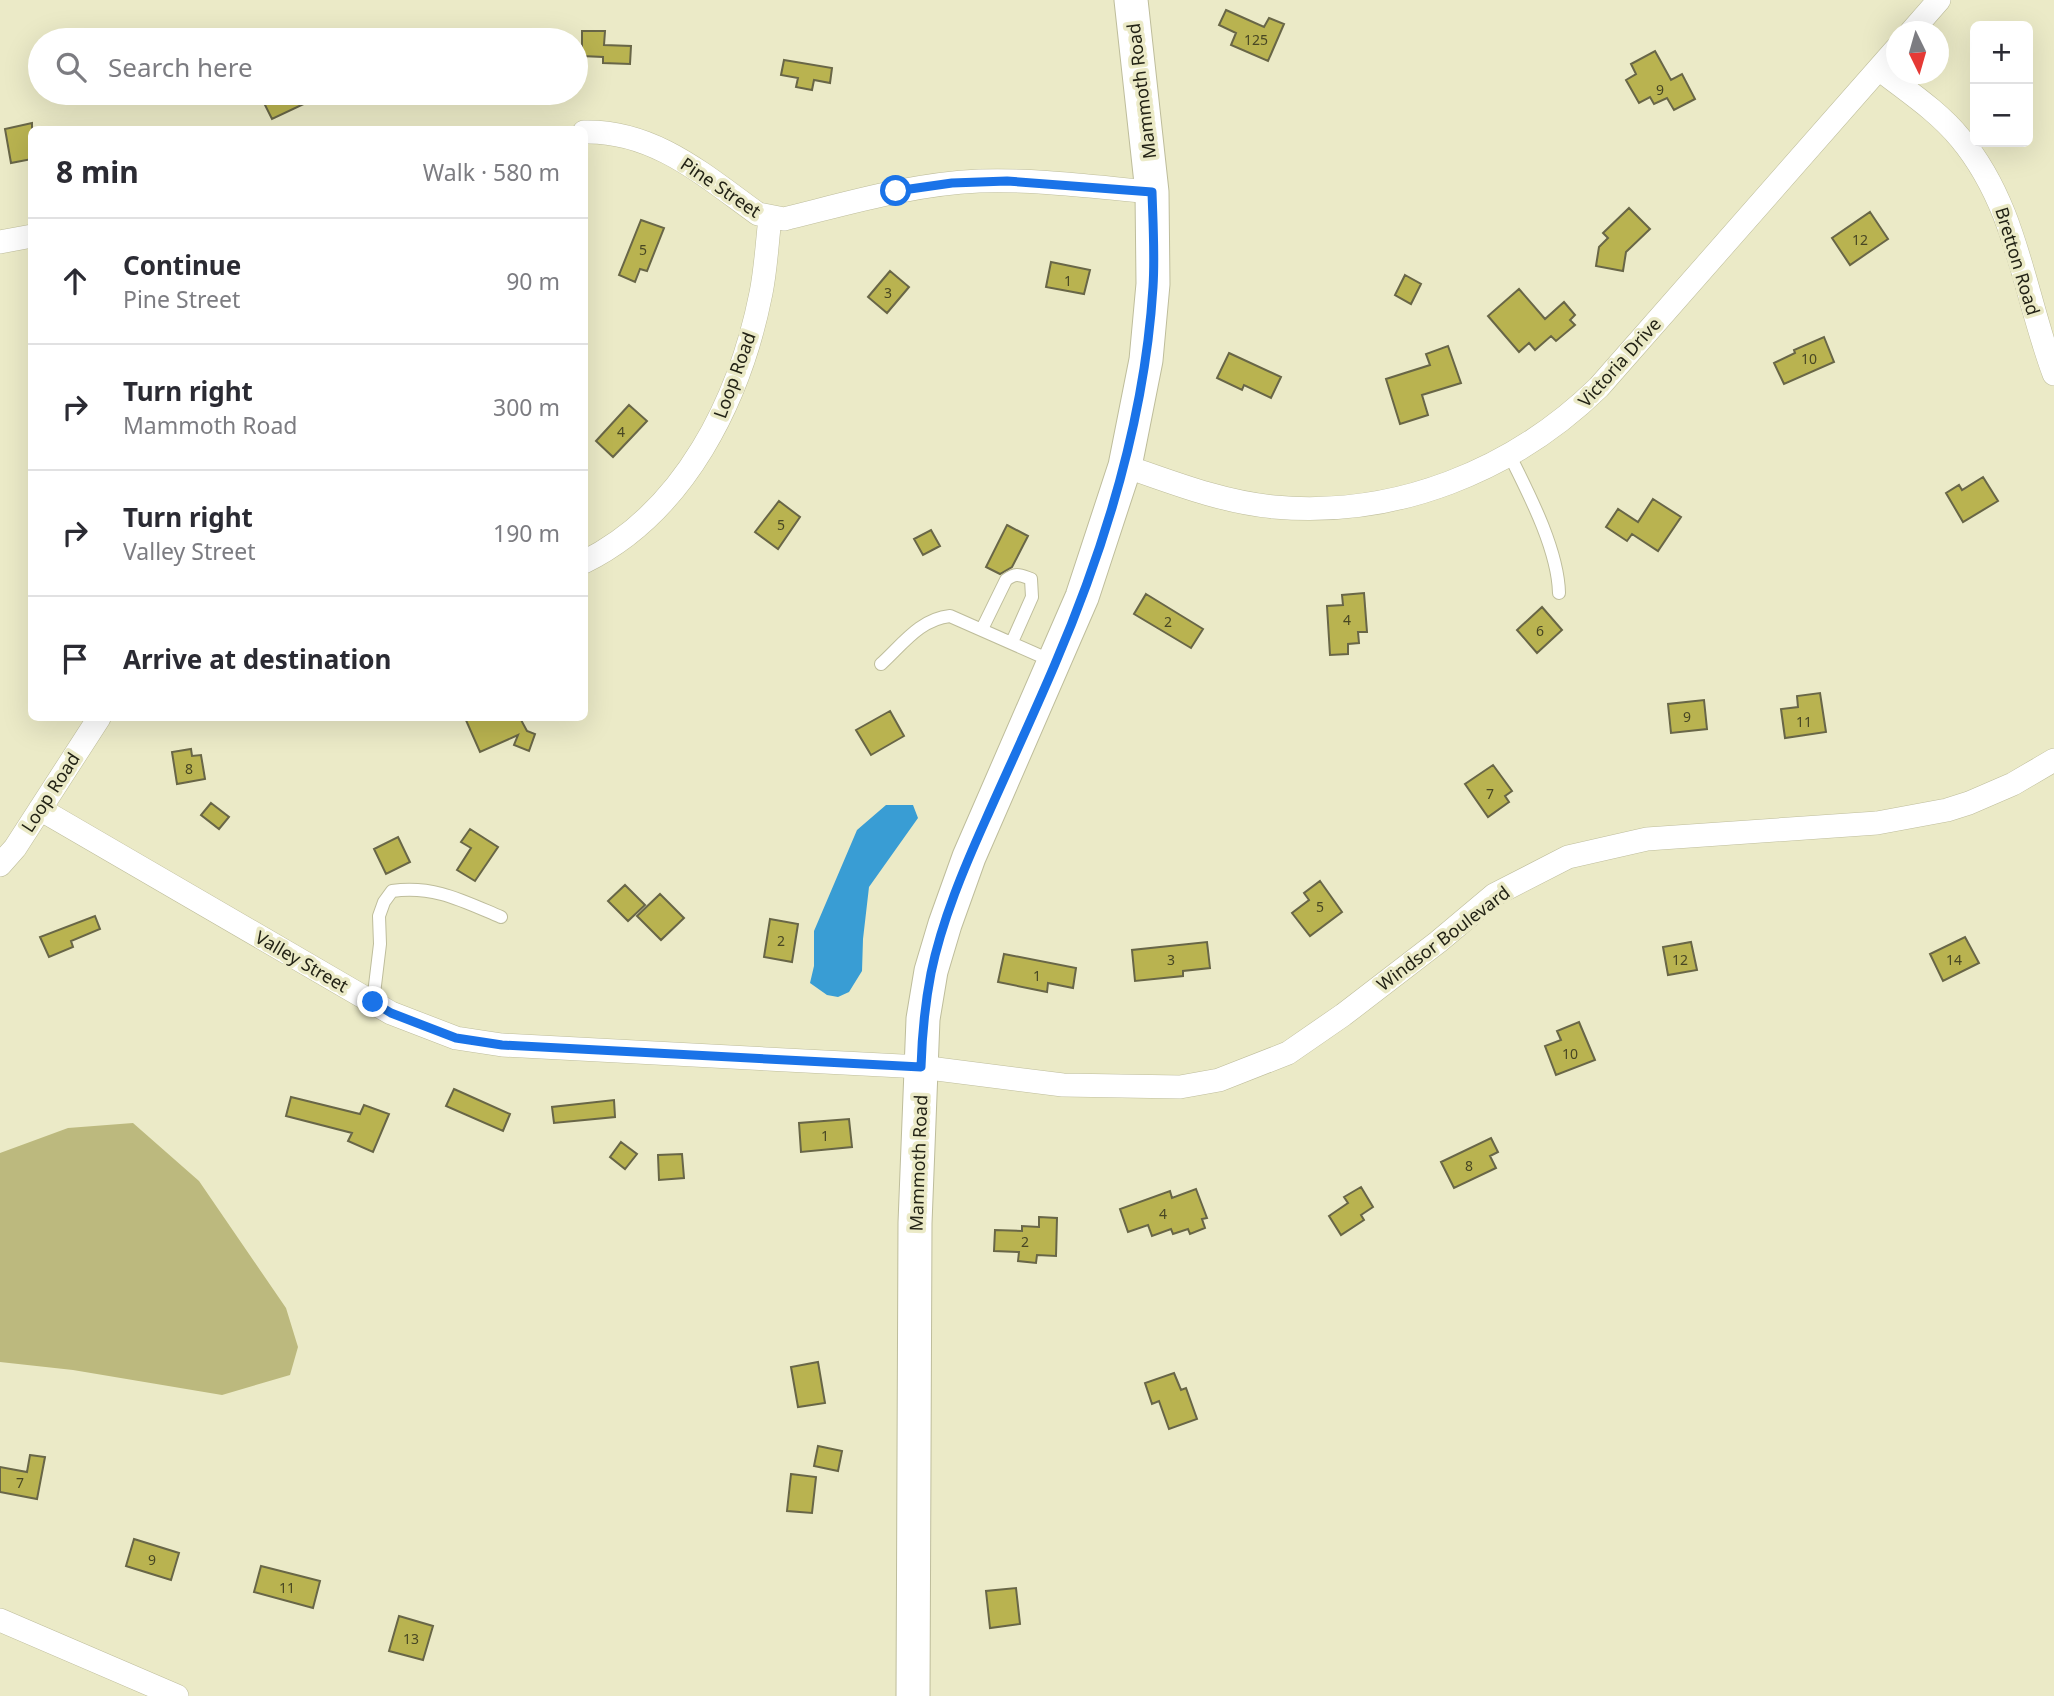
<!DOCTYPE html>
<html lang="en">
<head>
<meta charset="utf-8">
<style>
	body { margin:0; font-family:"Noto Sans",sans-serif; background:#f7f7f7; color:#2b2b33 }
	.controls { position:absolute; right:21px; top:21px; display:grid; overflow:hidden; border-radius:10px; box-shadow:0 7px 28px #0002 }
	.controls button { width:63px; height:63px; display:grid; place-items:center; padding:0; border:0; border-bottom:2px solid #e1e1e2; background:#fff; color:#2b2b33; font:35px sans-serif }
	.compass { position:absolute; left:1886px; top:21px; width:63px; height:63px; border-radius:50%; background:#fff; box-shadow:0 7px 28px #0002; rotate:175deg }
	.stop { position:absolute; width:21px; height:21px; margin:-16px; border:5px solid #1a73e8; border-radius:50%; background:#fff }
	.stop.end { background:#1a73e8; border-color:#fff; box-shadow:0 2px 7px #0008 }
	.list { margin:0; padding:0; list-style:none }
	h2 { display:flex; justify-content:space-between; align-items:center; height:91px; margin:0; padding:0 28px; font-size:30px }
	h2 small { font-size:23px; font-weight:400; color:#7c7c81 }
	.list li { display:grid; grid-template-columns:46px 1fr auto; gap:21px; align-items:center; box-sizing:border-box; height:126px; padding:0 28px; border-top:2px solid #e1e1e2 }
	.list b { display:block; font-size:26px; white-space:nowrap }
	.list p { margin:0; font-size:23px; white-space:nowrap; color:#7c7c81 }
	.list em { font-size:23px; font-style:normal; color:#7c7c81 }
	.icon { flex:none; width:38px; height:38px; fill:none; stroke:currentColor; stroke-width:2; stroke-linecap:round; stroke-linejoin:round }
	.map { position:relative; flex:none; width:2054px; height:1696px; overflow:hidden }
	.search { position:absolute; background:#fff; box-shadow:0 7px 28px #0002; left:28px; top:28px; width:560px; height:77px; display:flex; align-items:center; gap:18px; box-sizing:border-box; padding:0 24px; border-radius:38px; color:#7c7c81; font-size:26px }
	.panel { position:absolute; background:#fff; box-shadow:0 7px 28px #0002; left:28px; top:126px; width:560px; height:595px; border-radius:10px }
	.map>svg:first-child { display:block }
	.green { fill:#bcb97e }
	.water { fill:#399dd4 }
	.building { fill:#b9b350; stroke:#686647; stroke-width:2 }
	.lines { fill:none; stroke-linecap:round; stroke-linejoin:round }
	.lane-casing { stroke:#bebd9b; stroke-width:14 }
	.street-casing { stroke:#bebd9b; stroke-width:24 }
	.secondary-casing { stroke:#bebd9b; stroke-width:35 }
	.lane { stroke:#fff; stroke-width:12 }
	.street { stroke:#fff; stroke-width:23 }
	.secondary { stroke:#fff; stroke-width:33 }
	.route { stroke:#1a73e8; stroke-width:9 }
	.labels { text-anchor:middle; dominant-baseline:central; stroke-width:7; stroke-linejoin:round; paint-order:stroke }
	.number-label { font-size:14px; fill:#484724 }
	.street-label { font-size:18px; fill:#232316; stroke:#ebeac7 }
</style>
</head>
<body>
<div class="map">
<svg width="2054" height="1696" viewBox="0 0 2054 1696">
	<rect width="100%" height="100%" fill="#ebeac7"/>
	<path class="green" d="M133 1123 199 1181 286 1308 298 1347 290 1375 222 1395 73 1370 0 1362V1153L68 1128Z"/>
	<path class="water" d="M886 805H913L918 818 869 887 863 939 862 971 849 992 838 997 827 995 810 983 814 966V931L857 830Z"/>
	<path class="building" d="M1226 10 1264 27 1269 18 1284 24 1268 61 1231 45 1236 33 1219 25Z
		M582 31H605L604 45 631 46 630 64 603 63V57L582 56Z
		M1655 51 1671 80 1682 74 1695 99 1674 110 1667 98 1654 104 1650 97 1639 103 1626 80 1636 74 1631 64Z
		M784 60 832 68 830 83 814 80 812 90 796 87 798 78 781 75Z
		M259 93H327L272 119Z
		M32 123V159L11 163 5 129Z
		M1629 208 1650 229 1626 252 1623 271 1596 266 1599 247 1608 238 1603 233Z
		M1870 212 1888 239 1850 265 1832 238Z
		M641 220 664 228 647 271 640 269 635 282 619 275Z
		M1051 262 1090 270 1084 294 1046 287Z
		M890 271 909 287 887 313 868 297Z
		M1405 275 1421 284 1411 304 1395 295Z
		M1519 289 1545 319 1564 302 1575 315 1570 320 1575 325 1556 341 1551 336 1535 350 1529 343 1519 352 1488 316Z
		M1824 337 1834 362 1784 384 1774 363 1795 353 1794 350Z
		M1448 346 1461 383 1422 395 1428 415 1400 424 1386 379 1430 365 1426 354Z
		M1229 353 1281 377 1271 398 1244 385 1242 390 1217 378Z
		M629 405 647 421 613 457 596 441Z
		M1983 477 1998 501 1963 522 1946 493 1959 485 1962 490Z
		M1653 499 1681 517 1658 551 1632 534 1627 541 1606 527 1618 509 1638 522Z
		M779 501 800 517 778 549 755 532Z
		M1007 525 1028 536 1012 567 1000 574 986 567Z
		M931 530 940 546 923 555 914 539Z
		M1364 593 1367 632H1358L1359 643 1348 644V654L1330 655 1327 606 1343 605 1342 595Z
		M1146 594 1203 629 1191 648 1134 614Z
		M1542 607 1562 630 1537 653 1517 630Z
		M1820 693 1826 732 1785 738 1781 709 1798 707 1797 696Z
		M1704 700 1707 729 1671 733 1668 704Z
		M890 711 904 736 871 755 856 730Z
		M465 718H520L527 731 535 734 529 751 514 745 518 735 480 752Z
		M191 749 192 756 201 755 205 779 177 784 172 752Z
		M1493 765 1512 791 1505 796 1509 802 1488 817 1465 784Z
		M211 803 229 817 219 829 201 815Z
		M470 829 498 847 475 881 457 870 471 848 461 842Z
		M398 837 410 862 386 874 374 849Z
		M1320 881 1342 912 1310 936 1292 913 1309 900 1304 893Z
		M625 885 645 905 628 921 608 901Z
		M660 894 684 918 661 940 637 916Z
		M95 916 100 929 71 941 73 947 49 957 40 937Z
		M770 919 798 924 792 962 764 957Z
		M1965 937 1979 963 1943 981 1930 954Z
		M1207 942 1210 968 1183 971V976L1135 981 1132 950Z
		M1691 942 1697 970 1668 975 1663 947Z
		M1004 954 1076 968 1073 988 1048 983 1047 992 998 982Z
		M1579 1022 1595 1060 1556 1075 1545 1046 1561 1040 1557 1031Z
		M454 1089 510 1114 503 1131 446 1106Z
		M291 1097 360 1114 364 1105 389 1114 373 1152 348 1141 352 1133 286 1116Z
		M614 1100 615 1117 554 1123 552 1107Z
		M849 1119 852 1147 801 1152 799 1123Z
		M1491 1138 1498 1152 1490 1156 1496 1168 1454 1188 1441 1162Z
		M621 1142 637 1154 625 1169 610 1157Z
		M682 1154 684 1178 659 1180 658 1155Z
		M1361 1187 1373 1207 1361 1215 1364 1220 1341 1235 1329 1216 1348 1203 1344 1197Z
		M1196 1189 1207 1218 1202 1219 1205 1228 1190 1234 1188 1229 1173 1234 1171 1229 1152 1236 1148 1225 1128 1232 1120 1209 1170 1191 1172 1198Z
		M1039 1217 1057 1218 1056 1256 1037 1255 1036 1263 1018 1261 1019 1252 994 1251 995 1230 1022 1231V1226L1039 1227Z
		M818 1362 825 1403 798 1407 791 1367Z
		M1174 1373 1181 1390 1186 1388 1197 1419 1169 1429 1159 1401 1152 1404 1145 1383Z
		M818 1446 842 1451 838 1471 814 1466Z
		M30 1455 45 1457 37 1499 0 1492V1467L27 1472Z
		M791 1474 816 1477 812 1513 787 1511Z
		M134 1539 179 1553 171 1580 126 1566Z
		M261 1566 320 1581 313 1608 254 1592Z
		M1016 1588 1020 1624 990 1628 986 1591Z
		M399 1616 433 1626 423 1660 389 1651Z"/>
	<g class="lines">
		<defs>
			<path id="lane" d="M1510 456C1529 494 1558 550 1559 593
				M982 629 1006 580C1016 572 1020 575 1031 579L1032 597 1012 642
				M881 664C902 645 920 619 950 616L1052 661
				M373 1002 380 944 379 916 384 902 392 891C434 885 463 901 501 917"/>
			<path id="street" d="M1911 32 1939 0
				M1879 69C1907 91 1938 111 1960 138 2017 206 2024 294 2054 374
				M584 132C654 130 705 176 758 214L784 219C849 203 912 184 979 181 1037 179 1095 187 1152 192
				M0 242 32 236
				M1125 466C1174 483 1222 502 1274 507 1395 518 1513 471 1599 387L1896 49
				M584 562C685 512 740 399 761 293 766 268 767 243 770 218
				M40 809 391 1013 456 1038 502 1045 921 1067 1063 1085 1180 1087 1219 1080 1288 1053 1343 1015 1438 942 1494 895 1568 857 1647 839 1877 823 1947 810 1969 803 2013 784 2054 760
				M0 865 15 848 99 718
				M0 1620 177 1696"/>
			<path id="secondary" d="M913 1696 915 1223 923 1019 931 971 945 924 969 857 1082 597 1125 466 1146 360 1153 284 1152 192 1131 0"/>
		</defs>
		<use href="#lane" class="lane-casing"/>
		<use href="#street" class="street-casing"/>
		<use href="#secondary" class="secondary-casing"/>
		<use href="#lane" class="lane"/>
		<use href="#street" class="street"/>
		<use href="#secondary" class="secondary"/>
	</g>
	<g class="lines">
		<path class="route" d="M373 1002 391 1013 456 1038 502 1045 921 1067C922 1035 925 1004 931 973 942 920 964 868 986 819 1009 767 1033 716 1055 664 1106 545 1145 418 1153 287 1155 256 1153 224 1152 192L1007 181 952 183 896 191"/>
	</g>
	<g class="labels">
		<g class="number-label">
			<text x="1256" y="39">125</text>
			<text x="1660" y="89">9</text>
			<text x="1860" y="239">12</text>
			<text x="643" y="249">5</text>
			<text x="1068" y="280">1</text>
			<text x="888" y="292">3</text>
			<text x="1809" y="358">10</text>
			<text x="621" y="431">4</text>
			<text x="781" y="524">5</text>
			<text x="1347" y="619">4</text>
			<text x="1168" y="621">2</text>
			<text x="1540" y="630">6</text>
			<text x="1687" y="716">9</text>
			<text x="1804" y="721">11</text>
			<text x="189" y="768">8</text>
			<text x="1490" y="793">7</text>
			<text x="1320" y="906">5</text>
			<text x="781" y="940">2</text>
			<text x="1171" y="959">3</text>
			<text x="1680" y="959">12</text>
			<text x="1954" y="959">14</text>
			<text x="1037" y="975">1</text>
			<text x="1570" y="1053">10</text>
			<text x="825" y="1135">1</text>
			<text x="1469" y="1165">8</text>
			<text x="1163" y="1213">4</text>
			<text x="1025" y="1241">2</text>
			<text x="20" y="1482">7</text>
			<text x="152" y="1559">9</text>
			<text x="287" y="1587">11</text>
			<text x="411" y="1638">13</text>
		</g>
		<g class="street-label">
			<text transform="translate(1141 91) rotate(-97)">Mammoth Road</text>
			<text transform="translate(721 187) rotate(34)">Pine Street</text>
			<text transform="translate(2018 261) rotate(73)">Bretton Road</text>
			<text transform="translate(1619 362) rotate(-48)">Victoria Drive</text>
			<text transform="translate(734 375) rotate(-70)">Loop Road</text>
			<text transform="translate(50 792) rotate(-57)">Loop Road</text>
			<text transform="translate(1443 938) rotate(-37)">Windsor Boulevard</text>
			<text transform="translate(302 961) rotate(30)">Valley Street</text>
			<text transform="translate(918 1163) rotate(-88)">Mammoth Road</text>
		</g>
	</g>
</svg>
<div class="controls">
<button>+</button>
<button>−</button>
</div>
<svg class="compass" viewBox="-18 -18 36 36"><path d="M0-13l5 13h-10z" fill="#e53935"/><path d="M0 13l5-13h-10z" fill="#7c7c81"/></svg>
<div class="stop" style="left:896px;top:191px"></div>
<div class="stop end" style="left:373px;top:1002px"></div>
<div class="search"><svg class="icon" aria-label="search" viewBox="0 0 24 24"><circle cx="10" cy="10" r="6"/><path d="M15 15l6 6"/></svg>Search here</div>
<section class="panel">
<h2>8 min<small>Walk · 580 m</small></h2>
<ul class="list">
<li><svg class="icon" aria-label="ahead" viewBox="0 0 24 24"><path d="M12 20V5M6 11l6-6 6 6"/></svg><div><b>Continue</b><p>Pine Street</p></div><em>90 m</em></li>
<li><svg class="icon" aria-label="right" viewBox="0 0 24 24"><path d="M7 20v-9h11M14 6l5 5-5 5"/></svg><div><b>Turn right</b><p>Mammoth Road</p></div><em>300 m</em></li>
<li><svg class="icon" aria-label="right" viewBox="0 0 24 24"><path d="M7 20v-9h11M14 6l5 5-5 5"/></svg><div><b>Turn right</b><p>Valley Street</p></div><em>190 m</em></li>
<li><svg class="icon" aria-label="arrive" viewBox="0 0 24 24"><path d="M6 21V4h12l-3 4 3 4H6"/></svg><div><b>Arrive at destination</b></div></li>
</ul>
</section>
</div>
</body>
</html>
